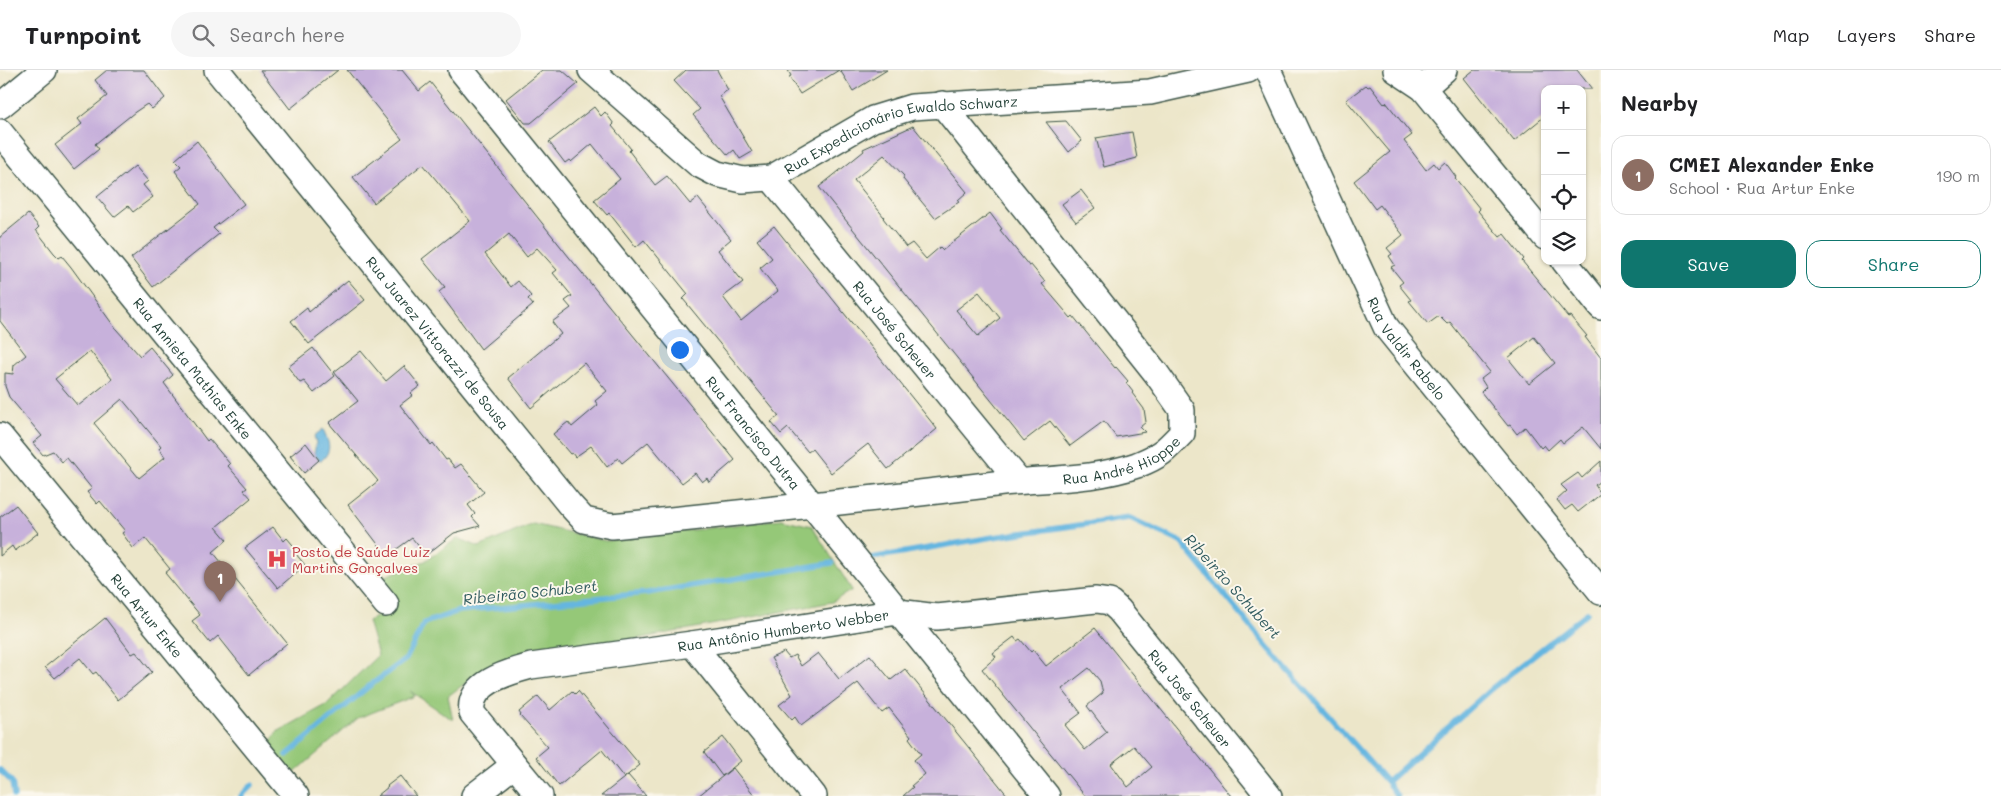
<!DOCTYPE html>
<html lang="en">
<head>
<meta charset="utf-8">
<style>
	body { margin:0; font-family:Mali,sans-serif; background:#f6f6f6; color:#202124 }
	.controls { position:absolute; right:15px; top:15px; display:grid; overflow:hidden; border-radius:10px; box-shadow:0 1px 4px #0004 }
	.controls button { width:45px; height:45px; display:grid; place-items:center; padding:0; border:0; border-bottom:1px solid #e0e0e0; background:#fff; color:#202124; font:25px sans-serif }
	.you { position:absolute; left:679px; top:279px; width:18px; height:18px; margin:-12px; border:4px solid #fff; border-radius:50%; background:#1a73e8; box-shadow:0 0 0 8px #1a73e833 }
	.badge { display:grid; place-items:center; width:32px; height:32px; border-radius:50%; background:#0f766e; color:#fff; font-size:16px; font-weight:700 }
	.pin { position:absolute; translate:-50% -41px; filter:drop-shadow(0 1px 2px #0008) }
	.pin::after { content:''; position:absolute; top:26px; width:18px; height:15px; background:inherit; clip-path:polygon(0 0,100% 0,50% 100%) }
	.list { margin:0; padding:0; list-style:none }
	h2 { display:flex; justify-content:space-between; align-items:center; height:65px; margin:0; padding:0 20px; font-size:21px }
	h2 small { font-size:16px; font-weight:400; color:#757577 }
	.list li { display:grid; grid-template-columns:32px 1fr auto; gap:15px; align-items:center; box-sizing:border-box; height:80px; margin:0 10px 10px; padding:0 10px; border:1px solid #e0e0e0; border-radius:15px }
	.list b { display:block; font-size:19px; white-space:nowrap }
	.list p { margin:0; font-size:16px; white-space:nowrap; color:#757577 }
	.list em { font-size:16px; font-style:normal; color:#757577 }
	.actions { display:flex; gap:10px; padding:15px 20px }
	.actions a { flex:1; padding:11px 0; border:1px solid #0f766e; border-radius:15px; text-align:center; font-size:18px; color:#0f766e }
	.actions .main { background:#0f766e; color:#fff }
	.icon { flex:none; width:28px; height:28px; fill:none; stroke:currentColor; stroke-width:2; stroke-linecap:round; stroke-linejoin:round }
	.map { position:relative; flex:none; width:1601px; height:726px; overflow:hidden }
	header { display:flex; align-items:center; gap:30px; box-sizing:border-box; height:70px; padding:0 25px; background:#fff; border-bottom:1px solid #e0e0e0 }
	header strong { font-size:24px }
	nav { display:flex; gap:28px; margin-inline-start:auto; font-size:18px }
	.search { width:350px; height:45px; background:#f6f6f6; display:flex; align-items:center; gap:12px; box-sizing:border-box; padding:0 18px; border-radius:28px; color:#757577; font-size:19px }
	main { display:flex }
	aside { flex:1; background:#fff }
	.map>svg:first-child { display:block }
	.green { fill:#95c878; stroke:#5a8256 }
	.water { fill:#65b6e0; stroke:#427a8a }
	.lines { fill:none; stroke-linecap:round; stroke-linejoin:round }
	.stream { stroke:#65b6e0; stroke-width:5.5 }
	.building { fill:#c7b1db; fill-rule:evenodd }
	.minor-casing { stroke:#3e564a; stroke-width:28 }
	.minor { stroke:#fff; stroke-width:25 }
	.labels { text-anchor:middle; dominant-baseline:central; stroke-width:4; stroke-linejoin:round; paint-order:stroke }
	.street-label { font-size:14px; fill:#1f3d34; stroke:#fbf7ec }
	.health-label { font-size:14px; fill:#be3a42; stroke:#fbf7ec; text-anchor:start }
	.water-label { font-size:15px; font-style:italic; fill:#305b5f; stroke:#fbf7ec }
</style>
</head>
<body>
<header>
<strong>Turnpoint</strong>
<div class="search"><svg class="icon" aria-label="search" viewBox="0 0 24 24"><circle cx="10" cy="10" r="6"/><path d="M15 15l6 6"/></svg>Search here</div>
<nav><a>Map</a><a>Layers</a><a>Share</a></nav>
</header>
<main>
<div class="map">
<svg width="1601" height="726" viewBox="0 0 1601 726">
	<rect width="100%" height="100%" fill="#fbf7ec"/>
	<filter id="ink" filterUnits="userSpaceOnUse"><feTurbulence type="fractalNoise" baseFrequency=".02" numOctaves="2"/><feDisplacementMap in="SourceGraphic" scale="10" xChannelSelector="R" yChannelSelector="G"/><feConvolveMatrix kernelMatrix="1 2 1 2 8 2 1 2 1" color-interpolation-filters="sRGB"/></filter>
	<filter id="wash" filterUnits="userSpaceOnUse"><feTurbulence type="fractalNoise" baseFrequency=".0096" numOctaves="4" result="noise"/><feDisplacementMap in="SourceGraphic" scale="20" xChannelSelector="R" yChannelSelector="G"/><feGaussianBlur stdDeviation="1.12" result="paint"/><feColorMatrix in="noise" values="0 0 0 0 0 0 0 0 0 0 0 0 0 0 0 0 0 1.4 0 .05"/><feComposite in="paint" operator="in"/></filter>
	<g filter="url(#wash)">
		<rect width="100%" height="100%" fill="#ece6c9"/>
		<path class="green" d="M781 449 812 456 852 520 832 532 515 592 478 604 448 626 453 650 410 621 415 626 358 648 293 704 268 676 277 662 328 634 378 585 368 551 380 545 375 510 425 491 458 468 479 477 533 454 606 471Z"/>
		<path class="water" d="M323 359C329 373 333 380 321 391L314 384 316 373 314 366Z"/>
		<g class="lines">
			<path class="stream" d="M871 488 993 467 1130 448 1181 472 1271 581 1387 712 1397 726
				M287 685 368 617 406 589 424 553 459 541 647 523 832 493
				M0 700 12 712 14 726
				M1387 712 1491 619 1587 543
				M241 726 252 715"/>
		</g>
		<g id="blocks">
			<path class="building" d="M107 0H144L165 28 152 39 147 34 135 42 95 74 99 79 74 99 55 75 82 54 78 49 107 26 95 10Z
				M260 0H338L290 39Z
				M347 0H402L419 21 430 12 569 187 735 390 709 412 707 408 702 412 695 403 682 413 648 372 622 393 618 388 607 397 591 376 575 387 572 383 570 384 553 364 568 352 572 357 598 335 595 331 607 321 584 293 531 338 508 308 561 264 552 252 571 238 565 231 572 226 553 203 557 200 537 178 527 187 509 164 485 184 511 217 518 211 531 226 528 229 533 235 481 279 439 222 445 217 422 189 470 151 423 94 374 133 353 107 402 69Z
				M542 0H562L578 14 531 53H525L506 29Z
				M686 0H717L728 20 719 26 752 82 740 89 734 80 728 85 693 45 700 39 674 11Z
				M788 0H839L800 24 789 7 791 6Z
				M840 0H887L853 21Z
				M1474 0H1577L1592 19H1545V46L1514 71 1464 8Z
				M1366 15 1368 17 1370 16 1384 34 1386 32 1412 65 1404 71 1426 100 1434 93 1438 98 1445 92 1456 107 1455 108 1480 139 1478 141 1500 167 1504 164 1524 189 1522 191 1568 247 1570 246 1587 266 1585 267 1601 288V379L1583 357 1563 373 1560 369 1548 380 1544 375 1541 378 1525 357 1517 364 1510 355 1508 356 1481 322 1486 317 1481 309 1490 302 1469 276 1450 252 1447 254 1439 246 1428 254 1409 231 1411 230 1399 215 1403 212 1391 197 1395 195 1389 186 1392 184 1387 178 1403 165 1380 135 1375 139 1354 111 1390 82 1346 30ZM1534 267 1555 293 1529 314 1508 288Z
				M594 37 601 46 605 42 614 54 612 56 631 79 629 81 655 115 667 106 690 134 698 128 731 169 718 180 743 212 723 227 741 251 778 221 760 198 772 188 757 170 774 156 937 359 888 399 868 374 831 403 812 379 808 382 788 358 781 364 771 352 779 346 683 229 688 224 644 170 636 177 609 143 607 145 594 130 620 109 592 74 571 92 569 90 565 93 549 72Z
				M1066 51 1082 71 1069 82 1046 52Z
				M913 56 967 122 958 130 959 132 935 148 903 109 904 106 884 85 854 110 884 147 883 148 906 177 912 173 926 189 940 177 943 180 990 143 1002 159 1000 160 1029 196 1031 195 1045 212 1042 214 1071 248 1073 246 1115 298 1116 297 1128 311 1126 313 1133 322 1132 323 1144 339 1146 352 1140 357 1145 362 1116 367 1104 351 1070 376 1050 351 1024 371 819 117 864 81 863 79ZM979 222 1000 248 978 266 956 240Z
				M1132 62 1137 88 1104 97 1096 68Z
				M197 71 244 134 213 158 219 164 153 217 131 188 200 134 175 101 181 96 175 90Z
				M135 96 148 111 143 115 153 127 133 142 128 136 114 147 97 127Z
				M1081 120 1095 138 1076 152 1062 134Z
				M28 144 39 157 36 160 54 183 59 188 62 186 71 197 116 259 140 286 150 277 173 305 164 313 207 371 209 369 230 394 228 396 247 418 244 420 251 428 216 457 227 470 213 482 287 573 249 605 218 566 210 573 192 551 200 545 165 503 170 499 145 468 133 478 122 463 125 461 100 431 97 434 87 422 92 419 67 388 62 392 53 381 43 385 33 373 42 366 9 327 5 316V303L13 304 14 295 26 285 0 251V167ZM90 281 112 309 78 336 55 309ZM122 329 161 376 159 378 165 387 139 408 94 353Z
				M348 210 365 230 309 274 291 251 307 238 309 242Z
				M313 278 335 306 314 323 304 311 300 313 288 297Z
				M361 281 386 311 404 296 420 316 411 323 413 325 400 335 431 375 433 373 446 390 448 389 455 398 461 394 484 422 468 435 475 444 472 447 480 456 454 463 426 485 412 468 387 486 348 435 378 411 329 353 358 331 334 302Z
				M306 373 319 390 304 403 290 386Z
				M1601 391V410L1595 415 1601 424 1578 442 1572 435 1565 440 1557 430 1567 421 1561 415 1578 403 1582 408Z
				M16 435 38 463 15 481 12 476 0 486V447Z
				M273 457 284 471 287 468 298 481 295 483 305 495 278 518 245 478Z
				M105 548 132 584 136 582 152 602 118 630 96 602 93 604 80 588 55 608 45 597Z
				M1095 558 1231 726H1085L982 599 996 587 993 583 1014 567 1017 571 1020 569 1031 582 1033 580 1046 596ZM1089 598 1100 611 1103 623 1087 636 1107 662 1085 680 1065 655 1081 643 1062 619ZM1134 676 1152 697 1128 717 1111 694Z
				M784 582 789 588 795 585 801 596 818 583 839 609 870 585 891 610 905 599 1008 726H903L913 717 911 716 925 704 914 690 921 684 909 668 911 666 889 638 882 643 858 613 801 656 795 647 792 650 779 635 792 625 771 588Z
				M572 621 575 624 578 621 640 695 624 708 602 680 559 716 536 687 548 677 520 646 521 645 519 642 538 626 550 640Z
				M723 667 741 691 722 706 704 682Z
				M733 698 755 726H698Z
				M628 705 646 726H601L624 708Z
				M400 706 416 726H377L388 717 387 716Z"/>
		</g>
	</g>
	<g filter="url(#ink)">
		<use href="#blocks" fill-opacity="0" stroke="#3e564a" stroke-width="1"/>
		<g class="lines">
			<defs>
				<g id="minor">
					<path id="s1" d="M217 0 570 435 584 450 612 456C740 443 867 430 995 414 1042 408 1091 411 1137 395 1160 386 1165 381 1182 363V340L1156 303 942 34"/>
					<path id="s2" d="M461 0 1047 726"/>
					<path id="s3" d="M591 0 698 94 717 104 743 110 771 108 873 49 912 37 1150 22 1248 0"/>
					<path id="s4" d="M1268 0 1386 257 1601 522"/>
					<path d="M1396 0 1423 18 1545 167"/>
					<path d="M1423 18 1444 0"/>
					<path d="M0 36 44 0"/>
					<path id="s5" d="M0 62 386 534"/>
					<path id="s6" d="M771 108 1019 411"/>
					<path d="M1564 191 1601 237"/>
					<path id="s7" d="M0 366 296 726"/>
					<path d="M692 574 814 726"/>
					<path d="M474 726 514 695"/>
					<path id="s8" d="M540 726 472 643C467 613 509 602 531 596L692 574 898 542 937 547 1096 530 1110 532 1119 540 1269 726"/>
				</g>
			</defs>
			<use href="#minor" class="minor-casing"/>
			<use href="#minor" class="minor"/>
		</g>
	</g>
	<defs>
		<symbol id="hospital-bare" viewBox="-9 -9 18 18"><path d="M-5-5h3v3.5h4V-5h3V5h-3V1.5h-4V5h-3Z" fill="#e0444e" stroke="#fbf7ec" stroke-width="2.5" paint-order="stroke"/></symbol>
	</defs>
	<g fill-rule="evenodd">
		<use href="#hospital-bare" x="263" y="475" width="28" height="28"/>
	</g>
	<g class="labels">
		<g class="street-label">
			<text stroke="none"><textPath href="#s3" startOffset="359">Rua Expedicionário Ewaldo Schwarz</textPath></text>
			<text stroke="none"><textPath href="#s6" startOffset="196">Rua José Scheuer</textPath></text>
			<text stroke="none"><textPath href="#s1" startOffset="351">Rua Juarez Vittorazzi de Sousa</textPath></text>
			<text stroke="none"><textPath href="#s4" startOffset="312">Rua Valdir Rabelo</textPath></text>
			<text stroke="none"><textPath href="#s5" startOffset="305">Rua Annieta Mathias Enke</textPath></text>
			<text stroke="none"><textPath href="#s2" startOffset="466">Rua Francisco Dutra</textPath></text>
			<text stroke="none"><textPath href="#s1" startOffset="1125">Rua André Hioppe</textPath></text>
			<text stroke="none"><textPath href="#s7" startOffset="232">Rua Artur Enke</textPath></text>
			<text stroke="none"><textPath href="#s8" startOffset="445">Rua Antônio Humberto Webber</textPath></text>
			<text stroke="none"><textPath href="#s8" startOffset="900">Rua José Scheuer</textPath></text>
		</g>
		<g class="health-label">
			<text x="292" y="481">Posto de Saúde Luiz<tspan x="292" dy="16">Martins Gonçalves</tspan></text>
		</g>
		<g class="water-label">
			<text transform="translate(1233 516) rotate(48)">Ribeirão Schubert</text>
			<text transform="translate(530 522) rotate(-6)">Ribeirão Schubert</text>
		</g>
	</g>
</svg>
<div class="controls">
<button>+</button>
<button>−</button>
<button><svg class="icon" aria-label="locate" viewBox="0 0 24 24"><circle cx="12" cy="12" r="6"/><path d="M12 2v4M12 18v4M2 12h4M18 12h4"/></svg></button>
<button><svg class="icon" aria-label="layers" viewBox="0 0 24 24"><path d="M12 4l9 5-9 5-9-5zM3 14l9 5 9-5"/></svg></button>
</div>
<div class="you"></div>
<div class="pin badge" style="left:220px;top:532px;background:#8d6e63">1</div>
</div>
<aside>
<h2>Nearby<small></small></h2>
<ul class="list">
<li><span class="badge" style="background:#8d6e63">1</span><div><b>CMEI Alexander Enke</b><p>School · Rua Artur Enke</p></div><em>190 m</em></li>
</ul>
<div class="actions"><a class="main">Save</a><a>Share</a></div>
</aside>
</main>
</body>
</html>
